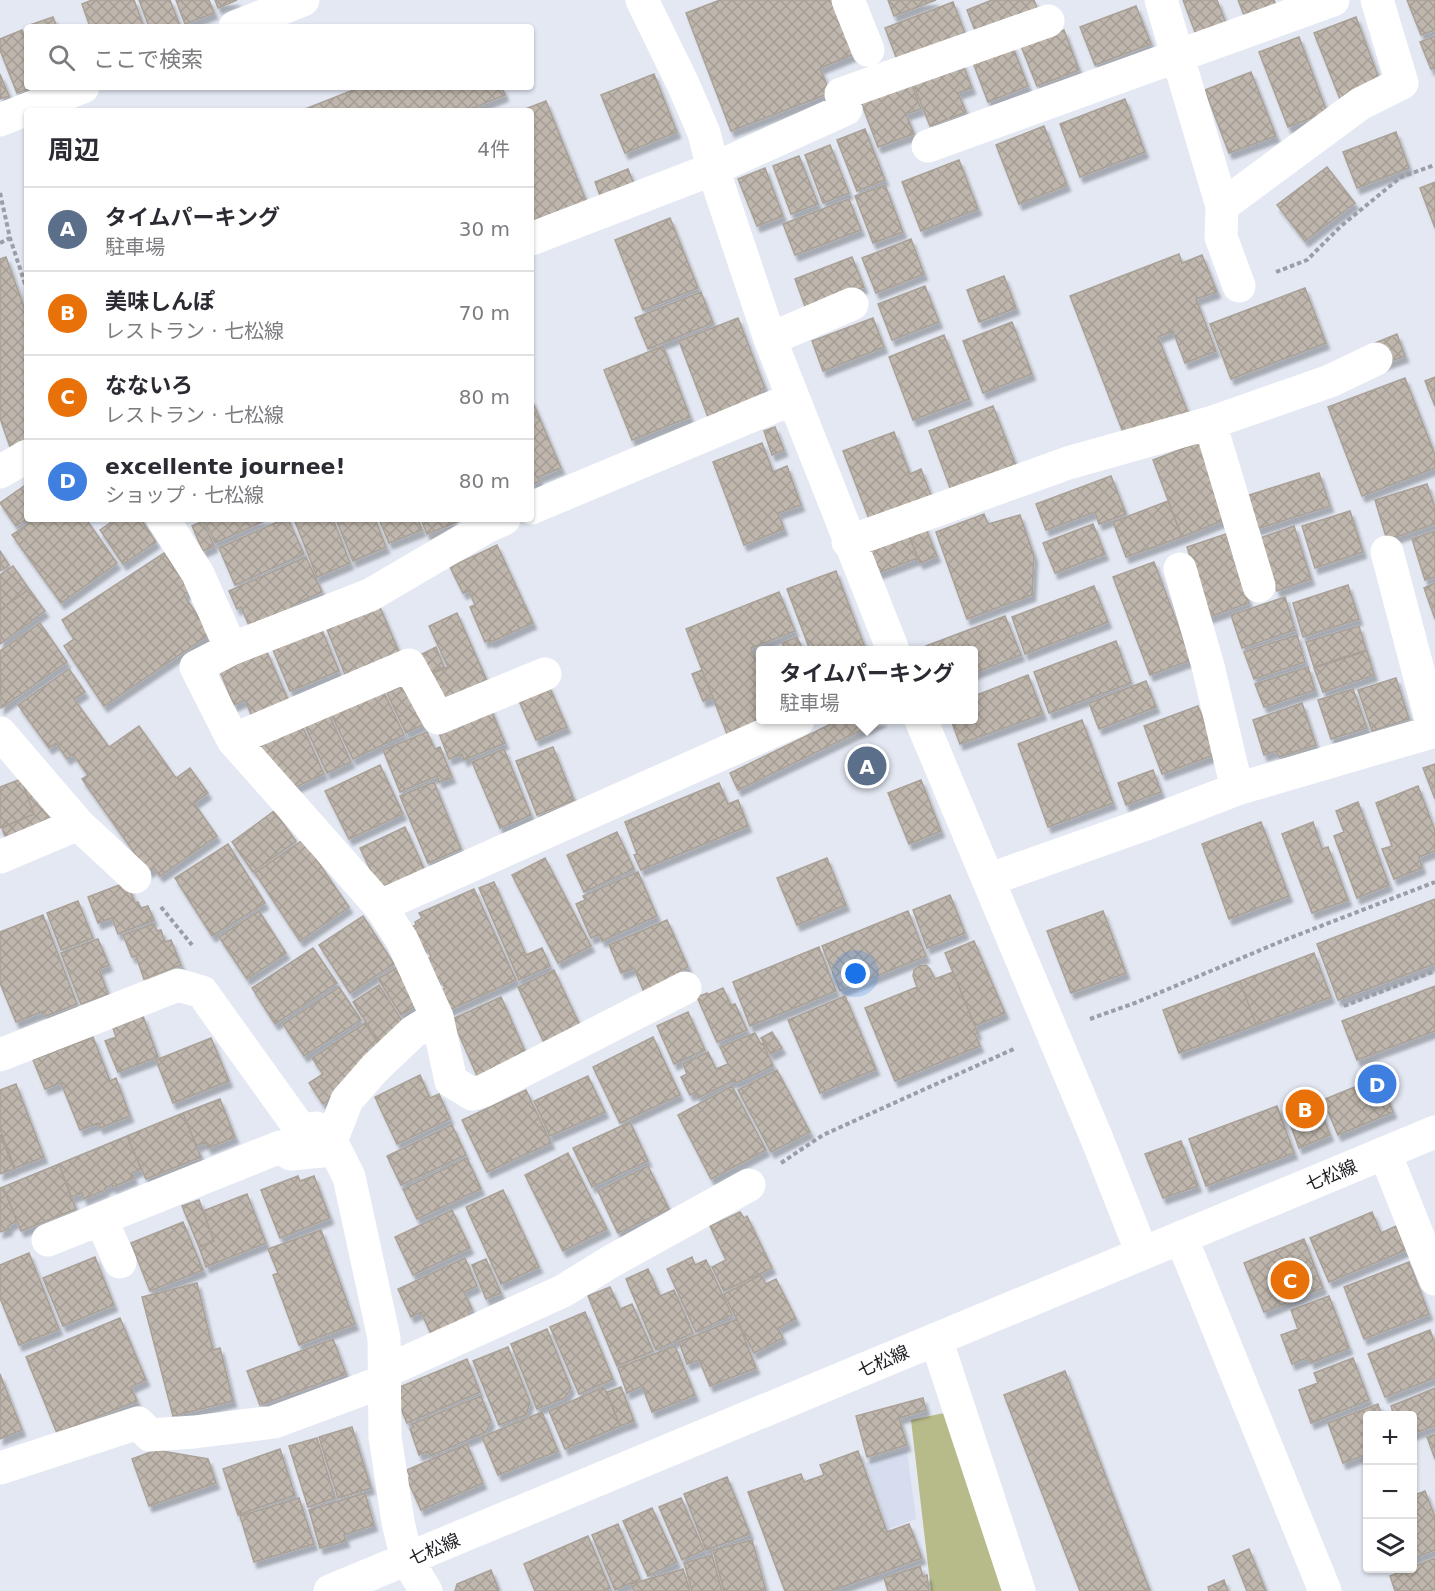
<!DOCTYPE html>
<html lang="ja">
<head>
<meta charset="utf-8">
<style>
	body { margin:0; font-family:"DejaVu Sans","Noto Sans JP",sans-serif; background:#f2f2f3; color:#2b2b33 }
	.controls { position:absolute; right:18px; bottom:18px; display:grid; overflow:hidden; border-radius:6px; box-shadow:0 2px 4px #0004 }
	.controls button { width:54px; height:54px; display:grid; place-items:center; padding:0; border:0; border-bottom:2px solid #e1e1e2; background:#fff; color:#2b2b33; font:30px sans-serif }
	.you { position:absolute; left:856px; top:974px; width:21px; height:21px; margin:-15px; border:4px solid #fff; border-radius:50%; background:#1a73e8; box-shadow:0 0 0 9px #1a73e833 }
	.badge { display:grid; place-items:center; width:39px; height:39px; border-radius:50%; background:#0b8043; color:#fff; font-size:20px; font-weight:700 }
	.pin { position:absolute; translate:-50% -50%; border:3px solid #fff; box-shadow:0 2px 6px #0006 }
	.popup { position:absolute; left:756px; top:646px; width:222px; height:78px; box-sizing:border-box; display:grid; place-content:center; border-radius:6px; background:#fff; filter:drop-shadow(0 2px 4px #0005); font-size:20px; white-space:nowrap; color:#7c7c81 }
	.popup b { font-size:22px; color:#2b2b33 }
	.popup::after { content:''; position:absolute; left:50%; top:100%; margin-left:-12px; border:12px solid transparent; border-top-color:#fff }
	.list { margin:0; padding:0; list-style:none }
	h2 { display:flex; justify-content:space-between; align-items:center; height:78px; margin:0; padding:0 24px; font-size:26px }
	h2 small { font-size:20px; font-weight:400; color:#7c7c81 }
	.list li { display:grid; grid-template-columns:39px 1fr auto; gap:18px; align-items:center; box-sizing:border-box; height:84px; padding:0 24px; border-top:2px solid #e1e1e2 }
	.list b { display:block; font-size:22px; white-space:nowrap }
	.list p { margin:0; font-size:20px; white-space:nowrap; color:#7c7c81 }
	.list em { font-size:20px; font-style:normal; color:#7c7c81 }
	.icon { flex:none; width:33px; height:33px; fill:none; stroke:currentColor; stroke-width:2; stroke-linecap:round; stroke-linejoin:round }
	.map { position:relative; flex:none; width:1435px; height:1591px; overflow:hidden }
	.search { position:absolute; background:#fff; box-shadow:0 2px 4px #0004; left:24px; top:24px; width:510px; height:66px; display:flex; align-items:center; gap:15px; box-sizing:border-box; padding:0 21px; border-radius:6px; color:#7c7c81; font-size:22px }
	.panel { position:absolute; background:#fff; box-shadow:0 2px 4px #0004; left:24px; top:108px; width:510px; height:414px; border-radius:6px }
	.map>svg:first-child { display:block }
	.built { fill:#d5ddef }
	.park { fill:#b7ba89 }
	.building { fill:url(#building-cross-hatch); stroke:#a9a198; stroke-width:1.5; filter:url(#shadow) }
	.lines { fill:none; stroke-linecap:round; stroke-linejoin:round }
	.path { stroke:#9a9ea6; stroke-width:4; stroke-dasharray:4.5 3; stroke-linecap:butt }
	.minor { stroke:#fff; stroke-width:33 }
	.labels { text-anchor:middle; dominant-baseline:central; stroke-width:4.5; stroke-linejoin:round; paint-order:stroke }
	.street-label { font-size:18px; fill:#212327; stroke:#fff }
</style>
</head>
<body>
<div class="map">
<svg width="1435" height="1591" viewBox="0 0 1435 1591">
	<defs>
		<pattern id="building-cross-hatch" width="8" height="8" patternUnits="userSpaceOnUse" patternTransform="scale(1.5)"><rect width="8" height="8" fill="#bfb7ad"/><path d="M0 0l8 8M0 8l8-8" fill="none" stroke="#a49d95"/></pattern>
		<filter id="shadow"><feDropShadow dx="3.5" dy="6" stdDeviation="1.5" flood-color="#0004"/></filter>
	</defs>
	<rect width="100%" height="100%" fill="#e3e8f3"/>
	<path class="built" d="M907 1450 916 1519 889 1529 866 1463Z"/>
	<path class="park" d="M949 1412 1003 1591H931L911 1420Z"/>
	<path class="building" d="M92 0H134L144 27H90L82 4Z
		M139 0H170L180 26 149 27Z
		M176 0H209L214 13 185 24Z
		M215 0H237L218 8Z
		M720 0H836L857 53 820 68 830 93 731 131 686 13Z
		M888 0H936L894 16Z
		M992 0H1034L1040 15 978 38 967 10Z
		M1183 0H1217L1227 26 1197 37Z
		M1238 0H1274L1277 8 1246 20Z
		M1407 0H1435V30L1421 35Z
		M953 2 966 36 898 62 885 28Z
		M1136 6 1151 44 1095 65 1080 27Z
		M53 17 57 27 27 26Z
		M1356 17 1381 84 1340 99 1314 33Z
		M22 30 27 43V87H33L17 93 0 50V39Z
		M1064 30 1079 70 1037 86 1021 46Z
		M1435 36V68L1431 69 1420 42Z
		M1299 37 1327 112 1288 127 1259 52Z
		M1012 45 1028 86 988 102 972 60Z
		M962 62 972 88 958 93 966 112 930 126 912 81Z
		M1251 72 1276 136 1229 153 1205 90Z
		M0 74 9 96 0 99Z
		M654 74 677 132 625 153 601 95Z
		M911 83 921 109 906 114 914 134 878 147 861 102Z
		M361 87H502L505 95 466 111H300Z
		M1125 99 1145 152 1080 177 1060 124Z
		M546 101 587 203 536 223 531 211V111H520Z
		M1044 126 1067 185 1019 204 996 145Z
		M865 129 885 180 857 191 837 140Z
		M1396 132 1409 168 1357 188 1343 152Z
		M830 145 849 193 823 203 805 155Z
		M799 156 818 204 791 214 773 166Z
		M959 160 978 209 921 231 902 182Z
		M1327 167 1355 203 1305 241 1277 205Z
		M765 168 783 216 757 226 738 179Z
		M628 169 637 192 604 206 595 182Z
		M1435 182V228L1420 188Z
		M885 185 903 232 873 243 855 196Z
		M849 199 861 230 795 255 783 224Z
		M670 218 698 288 643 310 615 240Z
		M911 239 924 274 876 293 862 258Z
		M1179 254 1182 263 1202 255 1217 292 1196 299 1216 351 1185 363 1173 331 1158 337 1189 415 1126 440 1070 296Z
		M6 257 27 316V417L24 418 27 427V444L11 450 0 418V259Z
		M852 257 864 287 806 309 795 279Z
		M1004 276 1016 308 979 322 967 290Z
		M925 286 939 322 892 340 878 304Z
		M1305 288 1326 343 1231 379 1210 324Z
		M701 292 713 323 648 349 635 318Z
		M738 318 765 388 760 390 762 396 708 417 679 341Z
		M873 318 884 347 823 371 812 341Z
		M1012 322 1032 374 983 393 963 341Z
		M1397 334 1405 356 1383 364 1375 343Z
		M944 335 969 399 913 420 889 357Z
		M663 346 690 417 632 440 604 370Z
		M1435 377V406L1425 381Z
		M1405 378 1435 455V468L1362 496 1328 407Z
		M531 398 561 468 538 477 540 481 531 485Z
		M993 406 1017 468 952 493 929 431Z
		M775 427 784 450 772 455 764 431Z
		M894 432 910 474 921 469 933 501 871 524 843 451Z
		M1200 442 1229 518 1182 537 1153 460Z
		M762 443 773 472 787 466 801 505 778 513 784 529 744 545 713 462Z
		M1319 473 1330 506 1257 529 1246 496Z
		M1111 476 1126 514 1099 524 1095 512 1046 530 1036 504Z
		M27 484V519L16 526 0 503Z
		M1427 484 1435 508V524L1387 540 1375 500Z
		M1168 501 1182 537 1126 557 1113 522Z
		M1350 511 1363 552 1315 568 1302 526Z
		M984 514 988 524 1020 515 1034 556 1032 595 967 619 936 532Z
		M35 519H86L117 563 61 603 12 535Z
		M116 519H141L156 542 123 564 100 530Z
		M204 519H269L215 543Z
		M284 519H288L304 554 235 585 219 548Z
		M294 519H333L350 563 317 577Z
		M336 519H375L386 547 353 561Z
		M379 519H418L422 530 389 543Z
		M421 519H456L457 522 427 534Z
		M203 521 214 546 203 551 192 526Z
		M924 524 937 556 920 563 907 531Z
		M1093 524 1105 554 1055 573 1043 543Z
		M1294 526 1311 579 1277 591 1260 538Z
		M1435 531V577L1425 580 1412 539Z
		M908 534 918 558 878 573 869 550Z
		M1226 534 1249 603 1209 617 1187 547Z
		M497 545 533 623 491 642 490 639 485 642 470 607 475 605 469 591 463 593 450 567Z
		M0 551 9 565 0 571Z
		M164 553 190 591 184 595 210 634 104 706 64 646 74 639 62 620Z
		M306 557 322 592 291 606 293 611 251 630 241 607 237 609 229 591Z
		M1154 562 1191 660 1150 675 1113 577Z
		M13 566 29 589 0 610V575Z
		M836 571 866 650H810L787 589Z
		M1435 583V619L1424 588Z
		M1348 585 1359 619 1303 637 1293 603Z
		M1094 586 1108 622 1025 654 1012 617Z
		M29 589 45 611 0 644V610Z
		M779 592 795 631 751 648 760 670V720L729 739 686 629Z
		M1285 597 1295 630 1242 648 1231 615Z
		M379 605 402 659 348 682 326 627Z
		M457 613 488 683 443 703 431 674 448 667 429 626Z
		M1005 616 1021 655 974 673V650H928L926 646Z
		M40 623 67 662 1 708 0 651Z
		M1359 626 1366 650 1314 667 1306 642Z
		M322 630 339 671 290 691 273 650Z
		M1297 635 1305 662 1254 679 1244 652Z
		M797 637 803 650H785L782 643Z
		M1116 641 1131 683 1049 713 1034 672Z
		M436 647 444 667 427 675 418 656Z
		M1367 651 1374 675 1323 692 1314 668Z
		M267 652 289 702 253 719 245 700 234 705 219 669 234 663 235 665Z
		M1308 667 1315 690 1264 707 1255 684Z
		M69 669 85 692 74 699 109 747 139 726 176 778 190 768 208 793 194 803 217 836 160 876 154 868 148 872 82 779 88 775 73 754 67 759 56 743 49 748 18 705Z
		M702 670 713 698 703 701 692 674Z
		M1028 675 1043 714 960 744 951 720H974V696Z
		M1396 678 1409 719 1372 731 1358 690Z
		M413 681 431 721 406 733 387 693Z
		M1146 681 1156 707 1099 729 1089 703Z
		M548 684 567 727 536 740 517 696Z
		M382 688 404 735 353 759 330 712Z
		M1353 689 1367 728 1331 739 1318 700Z
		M1302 703 1316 745 1279 757 1276 751 1264 755 1253 720Z
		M325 706 351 762 327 773 301 717Z
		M1198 706 1217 754 1162 774 1144 726Z
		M490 707 505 743 464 760 462 754 449 759 437 728Z
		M839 720H883L738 790 730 773Z
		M1082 720 1113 803 1048 827 1018 744Z
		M300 721 324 774 289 790 252 743Z
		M427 732 435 749 440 747 452 777 439 782 437 776 400 792 383 750Z
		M553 747 574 800 537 815 516 761Z
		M504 749 531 815 500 828 472 762Z
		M1435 764V799L1423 768Z
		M380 765 403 814 349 839 325 791Z
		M1153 770 1161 792 1126 805 1118 783Z
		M21 779 34 814 0 828V787Z
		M921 780 941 831 909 844 888 793Z
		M22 781 65 818 7 841 2 828 34 814Z
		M434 782 461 849 428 863 400 796Z
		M719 783 728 804 738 800 748 826 641 870 634 855 637 854 625 822Z
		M1418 786 1435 831V851L1419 857 1422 868 1394 879 1382 849 1392 846 1376 803Z
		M1358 802 1389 885 1357 898 1334 836 1344 832 1336 811Z
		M274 811 296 841 253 872 232 842Z
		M1261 822 1289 896 1229 919 1202 844Z
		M1313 822 1322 849 1328 847 1348 900 1312 913 1282 834Z
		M405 827 426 873 396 887 377 883 360 848Z
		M617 832 634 869 584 892 567 855Z
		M303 840 349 907 300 941 255 873Z
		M228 844 265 903 212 936 175 878Z
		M545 858 591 946 558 963 512 875Z
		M827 858 846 905 797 925 777 878Z
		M638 872 657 916 602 941 599 934 591 938 576 904 585 900 583 896Z
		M127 882 135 903 138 902 141 908 148 906 154 920 118 934 112 918 98 923 88 897Z
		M494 882 526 955 542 948 550 966 519 980 479 888Z
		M474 889 516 980 449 1010 440 991 445 988 440 978 435 980 425 960 431 957 426 946 418 949 409 928 416 925 415 922 422 918 419 913Z
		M950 895 965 933 927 948 913 910Z
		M1435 899V964L1338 1000 1317 944Z
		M78 901 93 938 61 950 47 913Z
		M259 911 286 953 247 979 219 937Z
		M908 911 926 956 840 991 822 946Z
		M1103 911 1126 973 1071 993 1047 931Z
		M43 915 77 1004 46 1016 44 1011 16 1022 0 983V932Z
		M363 916 394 964 350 993 319 945Z
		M667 920 688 967 677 972 679 976 644 992 634 968 621 973 609 945Z
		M154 924 157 931 161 930 165 942 171 940 181 965 144 979 136 956 132 957 123 935Z
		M98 939 109 965 99 969 108 994 81 1004 61 953Z
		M974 941 1005 1013 975 1026 945 953Z
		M819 947 836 991 750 1026 733 982Z
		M313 948 337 983 275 1024 252 988Z
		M1314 953 1331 997 1256 1025 1240 981Z
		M402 964 420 1003 401 1015 378 979Z
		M926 965 930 969 935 979 953 972 978 1033 975 1034 980 1046 895 1081 865 1008 917 987 913 976 914 970 919 966Z
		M554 970 584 1034 548 1051 518 987Z
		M1240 981 1256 1025 1179 1053 1163 1010Z
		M379 985 406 1027 380 1044 353 1002Z
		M1435 986V1031L1357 1060 1342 1021Z
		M339 987 361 1020 304 1056 283 1024Z
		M723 988 731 1005 735 1004 747 1030 717 1042 697 997 707 993V995Z
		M845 996 876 1069 820 1093 788 1020Z
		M501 997 528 1058 479 1080 452 1019Z
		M688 1012 705 1050 674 1064 657 1026Z
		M143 1016 158 1057 118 1072 105 1041 116 1037 113 1028Z
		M365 1023 381 1048 357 1081 323 1104 309 1083 323 1074 312 1058Z
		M772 1032 782 1048 771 1054 761 1038Z
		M755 1033 761 1044 763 1043 773 1066 736 1083 735 1080 698 1098 696 1092 690 1095 681 1077 687 1074 683 1064 708 1052 716 1069 728 1064 720 1047Z
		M93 1037 110 1081 116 1078 130 1116 100 1128 98 1123 80 1130 61 1083 45 1089 33 1060Z
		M653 1037 680 1095 620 1123 593 1067Z
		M211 1038 229 1081 173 1103 156 1060Z
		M777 1070 810 1132 771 1152 738 1090Z
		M420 1075 430 1098 439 1094 450 1119 397 1144 375 1097Z
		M588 1076 605 1112 550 1136 534 1101Z
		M1379 1077 1393 1112 1338 1135 1323 1100Z
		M16 1084 44 1157 15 1168 0 1130V1090Z
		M732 1086 766 1150 711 1179 678 1115Z
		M526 1090 551 1143 487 1172 462 1120Z
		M1315 1095 1330 1135 1299 1148 1284 1107Z
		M220 1099 235 1137 208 1148 206 1142 196 1146 183 1113Z
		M1277 1106 1294 1153 1206 1186 1189 1139Z
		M183 1113 201 1157 146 1179 127 1136Z
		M630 1122 648 1161 592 1187 573 1148Z
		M452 1125 466 1155 401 1185 387 1156Z
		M0 1134 14 1169 0 1174Z
		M127 1136 141 1169 132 1173 134 1178 113 1187 112 1185 105 1188V1190L84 1199 82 1193 71 1197 59 1164Z
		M1181 1141 1198 1186 1163 1198 1145 1154Z
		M568 1153 607 1229 563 1251 525 1175Z
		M467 1158 481 1189 417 1219 403 1189Z
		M59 1164 76 1209 21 1231 3 1187Z
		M648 1166 669 1209 618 1233 598 1191Z
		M298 1176 300 1181 314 1176 330 1218 280 1238 261 1190Z
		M3 1187 17 1221 8 1226 9 1229 0 1232V1188Z
		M503 1190 539 1267 501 1284 466 1207Z
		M247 1194 266 1243 206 1267 199 1247 214 1241 203 1211Z
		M199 1200 214 1241 199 1247 182 1206Z
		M452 1210 470 1248 413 1275 395 1237Z
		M740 1212 744 1218 747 1216 772 1268 724 1291 712 1267 726 1260 710 1226Z
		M1372 1212 1381 1233 1396 1226 1406 1250 1329 1282 1310 1238Z
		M183 1222 203 1270 150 1291 131 1243Z
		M321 1230 355 1324 299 1345 273 1275 278 1273 268 1249Z
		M1304 1239 1323 1288 1264 1312 1244 1263Z
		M29 1253 59 1329 19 1345 0 1298V1265Z
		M95 1257 114 1305 63 1326 43 1278Z
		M692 1257 695 1265 706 1260 732 1315 696 1332 667 1269Z
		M465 1258 477 1286 464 1292 472 1309 468 1311 470 1316 431 1334 421 1312 411 1317 398 1289Z
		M486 1259 501 1293 486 1299 472 1265Z
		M1409 1262 1429 1314 1364 1339 1344 1287Z
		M648 1269 660 1296 674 1290 693 1333 656 1350 626 1279Z
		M761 1275 766 1284 776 1279 796 1319 778 1328 783 1338 754 1353 724 1294Z
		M197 1283 213 1350 220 1348 233 1401 173 1416 142 1297Z
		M610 1287 620 1309 632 1304 653 1351 617 1366 588 1296Z
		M1329 1296 1349 1348 1311 1363 1309 1357 1292 1364 1281 1335 1298 1329 1291 1310Z
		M585 1312 613 1379 579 1394 550 1327Z
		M120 1318 146 1380 131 1387 137 1401 57 1433 26 1357Z
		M737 1319 756 1368 710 1386 699 1360 687 1364 679 1342Z
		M547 1329 571 1388 565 1398 537 1409 511 1344Z
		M1430 1330 1435 1344V1378L1385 1397 1368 1354Z
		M333 1339 346 1374 260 1405 247 1371Z
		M675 1346 695 1395 652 1412 642 1386 627 1393 618 1368Z
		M508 1347 530 1402 526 1415 499 1425 473 1361Z
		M1353 1358 1369 1400 1311 1423 1299 1390 1318 1383 1314 1373Z
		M467 1359 480 1392 407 1423 395 1395 402 1392 400 1387Z
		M1065 1371 1150 1591H1080L1004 1395Z
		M0 1374 22 1430 0 1439Z
		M604 1387 620 1426 565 1449 549 1411Z
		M621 1387 634 1421 620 1426 607 1392Z
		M1435 1388V1426L1412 1434V1416H1394L1391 1406Z
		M481 1396 491 1421 486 1432 430 1456 428 1451 419 1455 410 1429 414 1427 412 1424Z
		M923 1398 926 1410 899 1418 907 1445 867 1457 856 1416Z
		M1378 1404 1382 1416H1368V1454L1343 1463 1328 1423Z
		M542 1412 558 1451 498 1475 482 1437Z
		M352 1427 371 1488 338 1498 319 1437Z
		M1435 1434V1459L1427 1437Z
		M317 1438 335 1498 308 1507 289 1446Z
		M467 1444 483 1483 421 1510 407 1479 410 1477 407 1470Z
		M280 1449 295 1495 238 1515 223 1469Z
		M156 1450 208 1459 216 1483 149 1506 132 1459Z
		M858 1451 887 1532 909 1524 922 1558 831 1591H785L748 1492 801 1474 804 1482 824 1475 820 1465Z
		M727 1477 750 1534 706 1550 684 1494Z
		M1425 1491 1435 1517V1550L1412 1559V1496Z
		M365 1493 374 1525 344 1535 346 1541 320 1548 309 1510Z
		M299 1498 314 1544 254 1562 240 1516Z
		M681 1498 704 1550 682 1560 659 1507Z
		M652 1508 677 1562 648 1576 623 1521Z
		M618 1524 640 1579 615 1590 592 1535Z
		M588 1536 610 1588 603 1591H535L524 1564Z
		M752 1540 766 1591H724L713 1550Z
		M1249 1549 1266 1591H1247L1233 1556Z
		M712 1555 722 1591H692L684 1563Z
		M1435 1558V1589L1429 1591H1395L1390 1576Z
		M920 1566 923 1577 927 1575 929 1591H888L884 1578Z
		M683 1569 690 1591H634L631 1584Z
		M491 1570 499 1591H455L457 1584Z
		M1224 1580 1228 1591H1209L1208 1587Z"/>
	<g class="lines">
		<path class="path" d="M0 193 10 238 27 290
			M0 243 10 238
			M1276 272 1307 260 1341 226 1401 177 1435 165
			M161 907 192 945
			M1344 1006 1435 971
			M1090 1019 1135 1003 1282 941 1435 882
			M781 1163 823 1135 1016 1048"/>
		<path class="minor" d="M642 0 683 84 704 133 713 169 770 339 893 650
			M848 0 868 50
			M1161 0 1222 206 1360 104 1402 83 1377 0
			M235 27 303 0
			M0 120 83 87
			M928 146 1333 0
			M1222 206 1221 237 1239 286
			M531 239 713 169 846 109 841 94 1048 21
			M770 339 852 304
			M1210 423 1259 586
			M0 472 27 456
			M531 508 792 399
			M163 519 198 574 231 649 196 667 233 740 380 906
			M848 542 1068 463 1210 423 1330 381 1376 359
			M1387 552 1434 731
			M1180 569 1208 666 1237 789
			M231 649 370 595 486 527 504 519
			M921 720 1097 1139 1142 1253
			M0 733 78 824 135 877
			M233 740 409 665 438 718 545 674
			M0 857 78 824
			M988 880 1143 825 1237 789 1435 731
			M685 988 483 1091 472 1094 451 1081 437 1017 402 940 380 906 798 720
			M0 1055 178 985 202 992 301 1130 316 1128 331 1141 349 1177 384 1338 385 1437 398 1522 407 1560 426 1591
			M1385 1153 1435 1279
			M101 1219 120 1262
			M1181 1237 1325 1591
			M48 1240 280 1147 291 1154 322 1151 331 1141 347 1100 375 1068 413 1032 437 1017
			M936 1339 1019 1591
			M384 1372 563 1291 610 1262 749 1185
			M0 1468 138 1423 150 1435 194 1432 274 1422 385 1381
			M330 1591 1435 1132"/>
	</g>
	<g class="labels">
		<g class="street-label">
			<text transform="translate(1331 1175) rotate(-22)">七松線</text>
			<text transform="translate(883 1361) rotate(-23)">七松線</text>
			<text transform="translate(434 1549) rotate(-23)">七松線</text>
		</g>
	</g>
</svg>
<div class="controls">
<button>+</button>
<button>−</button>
<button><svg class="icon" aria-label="layers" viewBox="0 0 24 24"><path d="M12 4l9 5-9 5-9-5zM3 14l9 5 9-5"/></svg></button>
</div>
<div class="you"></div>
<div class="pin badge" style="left:867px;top:766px;background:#5c6f8a">A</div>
<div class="popup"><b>タイムパーキング</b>駐車場</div>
<div class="pin badge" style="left:1305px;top:1109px;background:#e8710a">B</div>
<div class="pin badge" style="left:1290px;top:1280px;background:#e8710a">C</div>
<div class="pin badge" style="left:1377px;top:1084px;background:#3f7fe0">D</div>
<div class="search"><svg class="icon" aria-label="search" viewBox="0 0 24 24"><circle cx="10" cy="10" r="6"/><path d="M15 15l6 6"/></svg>ここで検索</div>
<section class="panel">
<h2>周辺<small>4件</small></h2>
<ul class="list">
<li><span class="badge" style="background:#5c6f8a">A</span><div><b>タイムパーキング</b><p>駐車場</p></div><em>30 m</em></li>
<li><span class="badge" style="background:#e8710a">B</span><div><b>美味しんぽ</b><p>レストラン · 七松線</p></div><em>70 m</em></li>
<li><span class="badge" style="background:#e8710a">C</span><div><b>なないろ</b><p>レストラン · 七松線</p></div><em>80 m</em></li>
<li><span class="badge" style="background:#3f7fe0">D</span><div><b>excellente journee!</b><p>ショップ · 七松線</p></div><em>80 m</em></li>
</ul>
</section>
</div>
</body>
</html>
